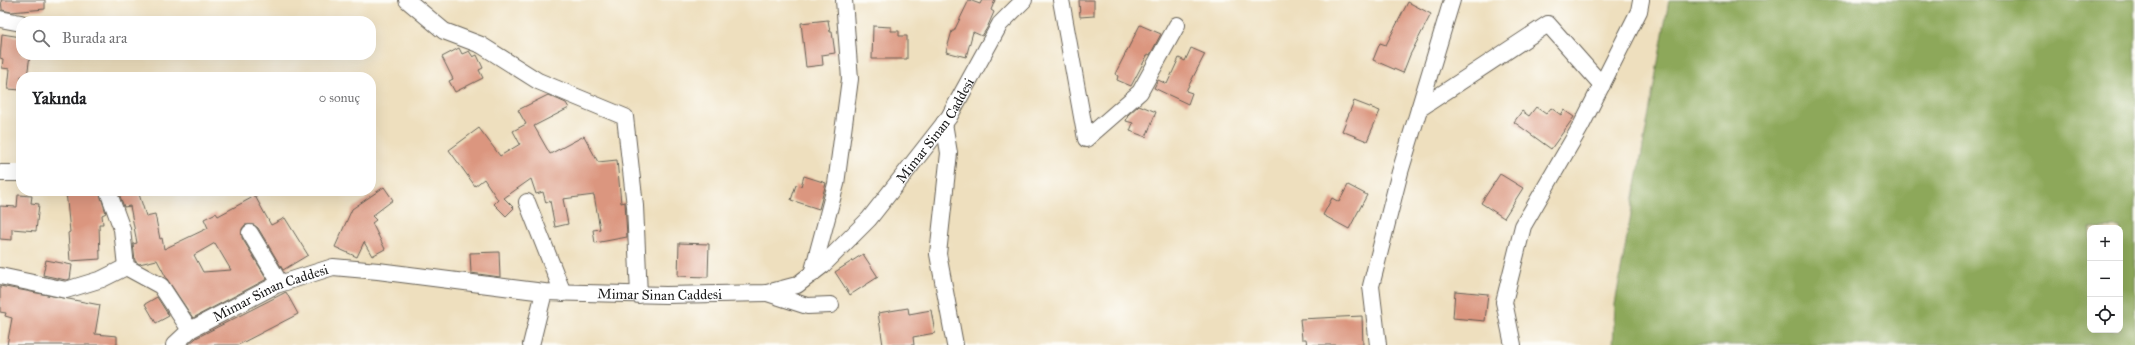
<!DOCTYPE html>
<html lang="tr">
<head>
<meta charset="utf-8">
<style>
	body { margin:0; font-family:"IM FELL Great Primer",serif; background:#f6f6f6; color:#202124 }
	.controls { position:absolute; right:12px; bottom:12px; display:grid; overflow:hidden; border-radius:8px; box-shadow:0 4px 16px #0002 }
	.controls button { width:36px; height:36px; display:grid; place-items:center; padding:0; border:0; border-bottom:1px solid #e0e0e0; background:#fff; color:#202124; font:20px sans-serif }
	.list { margin:0; padding:0; list-style:none }
	h2 { display:flex; justify-content:space-between; align-items:center; height:52px; margin:0; padding:0 16px; font-size:17px }
	h2 small { font-size:13px; font-weight:400; color:#757577 }
	.icon { flex:none; width:22px; height:22px; fill:none; stroke:currentColor; stroke-width:2; stroke-linecap:round; stroke-linejoin:round }
	.map { position:relative; flex:none; width:2135px; height:345px; overflow:hidden }
	.search { position:absolute; background:#fff; box-shadow:0 4px 16px #0002; left:16px; top:16px; width:360px; height:44px; display:flex; align-items:center; gap:10px; box-sizing:border-box; padding:0 14px; border-radius:16px; color:#757577; font-size:15px }
	.panel { position:absolute; background:#fff; box-shadow:0 4px 16px #0002; left:16px; top:72px; width:360px; height:124px; border-radius:16px }
	.map>svg:first-child { display:block }
	.forest { fill:#8da85a; stroke:#54623b; fill-rule:evenodd }
	.building { fill:#db967f; fill-rule:evenodd }
	.lines { fill:none; stroke-linecap:round; stroke-linejoin:round }
	.minor-casing { stroke:#666055; stroke-width:18 }
	.minor { stroke:#fff; stroke-width:16 }
	.labels { text-anchor:middle; dominant-baseline:central; stroke-width:3.5; stroke-linejoin:round; paint-order:stroke }
	.street-label { font-size:14px; fill:#1c1c1c; stroke:#fdfcf7 }
</style>
</head>
<body>
<div class="map">
<svg width="2135" height="345" viewBox="0 0 2135 345">
	<rect width="100%" height="100%" fill="#fdfcf7"/>
	<filter id="ink" filterUnits="userSpaceOnUse"><feTurbulence type="fractalNoise" baseFrequency=".025" numOctaves="2"/><feDisplacementMap in="SourceGraphic" scale="8" xChannelSelector="R" yChannelSelector="G"/><feConvolveMatrix kernelMatrix="1 2 1 2 8 2 1 2 1" color-interpolation-filters="sRGB"/></filter>
	<filter id="wash" filterUnits="userSpaceOnUse"><feTurbulence type="fractalNoise" baseFrequency=".012" numOctaves="4" result="noise"/><feDisplacementMap in="SourceGraphic" scale="16" xChannelSelector="R" yChannelSelector="G"/><feGaussianBlur stdDeviation="0.9" result="paint"/><feColorMatrix in="noise" values="0 0 0 0 0 0 0 0 0 0 0 0 0 0 0 0 0 1.4 0 .05"/><feComposite in="paint" operator="in"/></filter>
	<g filter="url(#wash)">
		<rect width="100%" height="100%" fill="#eedfbe"/>
		<path class="forest" d="M1669 0H2135V345H1613L1615 304ZM2090 228H2120V330H2090Z"/>
		<g id="blocks">
			<path class="building" d="M1 0H45V9L11 12 2 10Z
				M969 0 980 4 982 0H995L991 10 994 12 987 28 982 36 973 32 966 57 946 52 952 31H954Z
				M1079 0H1094V16L1080 17Z
				M1408 2 1431 14 1410 55 1403 73 1373 60 1380 43 1386 45Z
				M828 20 830 32H832L835 53 822 55 823 65 806 67 801 23Z
				M1140 25 1161 34 1150 55 1148 54 1131 86 1117 80 1118 76 1115 74Z
				M873 26 891 27V31H899V36H907V59H872Z
				M2 34 21 37V55H30L27 77 21 76V90L8 89 10 69 2 68 3 59 0 58Z
				M459 48 462 54 469 51 473 57 477 55 483 68 479 70 483 78 455 92 449 81 453 79 442 57Z
				M1191 48 1205 54 1186 91 1192 93 1188 104 1154 88 1158 80 1167 84 1179 58 1185 61Z
				M548 95 566 103 569 108 534 126 550 154 584 136 598 162 617 160 621 203 625 202 627 237 595 243 593 230 600 229 594 195 563 199 568 224 555 227 550 201 546 203 543 192 536 194 531 179 504 198 514 208 506 216 494 204 498 200 484 179 475 186 449 150 479 128 500 156 520 144 513 131 526 124 518 110Z
				M1354 101 1380 111 1367 141 1342 131Z
				M1139 105 1156 112 1146 137 1130 131 1133 123 1126 121 1128 115Z
				M1536 107 1546 114 1551 108 1561 115 1564 110 1574 117 1551 149 1514 122 1522 111 1529 116Z
				M1500 174 1523 188 1504 218 1481 203Z
				M804 176 826 183 819 209 791 200 796 185 801 186Z
				M1348 185 1367 195 1349 229 1323 215 1332 198 1339 202Z
				M384 187 393 200 372 216 376 220 372 223 385 249 372 256 364 242 357 257 335 247 352 209Z
				M66 191H99L106 213 102 215 103 224H99L100 259 70 261 68 233 70 232Z
				M118 191H138L146 216 155 214 160 239 162 238 164 249 208 228 204 219 216 213 218 216 255 196 271 225 285 218 308 255 283 270 258 228 254 225H245L242 229V238L267 279 193 318 167 279 157 260 139 264 135 261 133 244 137 243 130 206 124 207ZM215 243 231 270 203 272 194 255Z
				M18 195 32 196 31 203 39 204 36 231 12 229V240L0 239V206L17 207Z
				M679 243 709 244 708 277 678 276Z
				M499 252 500 277 471 273 470 253Z
				M863 254 878 277 850 295 835 272Z
				M46 260 72 265 70 279 66 280 43 275Z
				M0 286 100 305 95 334 117 336V345H7L12 318 5 316 6 313 0 312Z
				M1455 291 1488 294 1485 321 1453 318Z
				M286 292 298 314 238 345H188L196 338Z
				M157 297 169 316 156 323 145 304Z
				M908 308 909 314 931 310 935 333 913 337 914 345H883L878 313Z
				M1362 316 1363 345H1307L1306 339H1302L1300 319Z"/>
		</g>
	</g>
	<g filter="url(#ink)">
		<use href="#blocks" fill-opacity="0" stroke="#666055" stroke-width="1"/>
		<g class="lines">
			<defs>
				<g id="minor">
					<path d="M407 0 444 31 481 45 538 81 625 117 635 206 639 295"/>
					<path d="M1061 0 1086 139 1140 92 1177 25"/>
					<path d="M0 19 21 23"/>
					<path d="M1419 109 1548 24 1602 85"/>
					<path d="M944 123 949 153 938 254 955 345"/>
					<path d="M0 173H21"/>
					<path d="M108 191 122 229 126 267 161 286 190 330"/>
					<path d="M527 202 563 293"/>
					<path d="M250 233 280 283"/>
					<path d="M812 274 836 184 850 79 844 0"/>
					<path d="M0 276 66 290 102 279 126 267"/>
					<path d="M767 293 807 306 831 305"/>
					<path id="s1" d="M174 345 190 330 276 285 333 267 378 271 544 292 666 295 767 293 797 285 823 265 869 219 949 117 1000 24 1024 0"/>
					<path d="M531 345 544 292"/>
					<path d="M1378 345 1371 286 1400 172 1452 0"/>
					<path d="M1513 345 1504 302 1523 226 1581 126 1639 11 1641 0"/>
				</g>
			</defs>
			<use href="#minor" class="minor-casing"/>
			<use href="#minor" class="minor"/>
		</g>
	</g>
	<g class="labels">
		<g class="street-label">
			<text stroke="none"><textPath href="#s1" startOffset="854">Mimar Sinan Caddesi</textPath></text>
			<text stroke="none"><textPath href="#s1" startOffset="111">Mimar Sinan Caddesi</textPath></text>
			<text stroke="none"><textPath href="#s1" startOffset="507">Mimar Sinan Caddesi</textPath></text>
		</g>
	</g>
</svg>
<div class="controls">
<button>+</button>
<button>−</button>
<button><svg class="icon" aria-label="locate" viewBox="0 0 24 24"><circle cx="12" cy="12" r="6"/><path d="M12 2v4M12 18v4M2 12h4M18 12h4"/></svg></button>
</div>
<div class="search"><svg class="icon" aria-label="search" viewBox="0 0 24 24"><circle cx="10" cy="10" r="6"/><path d="M15 15l6 6"/></svg>Burada ara</div>
<section class="panel">
<h2>Yakında<small>0 sonuç</small></h2>
<ul class="list">
</ul>
</section>
</div>
</body>
</html>
